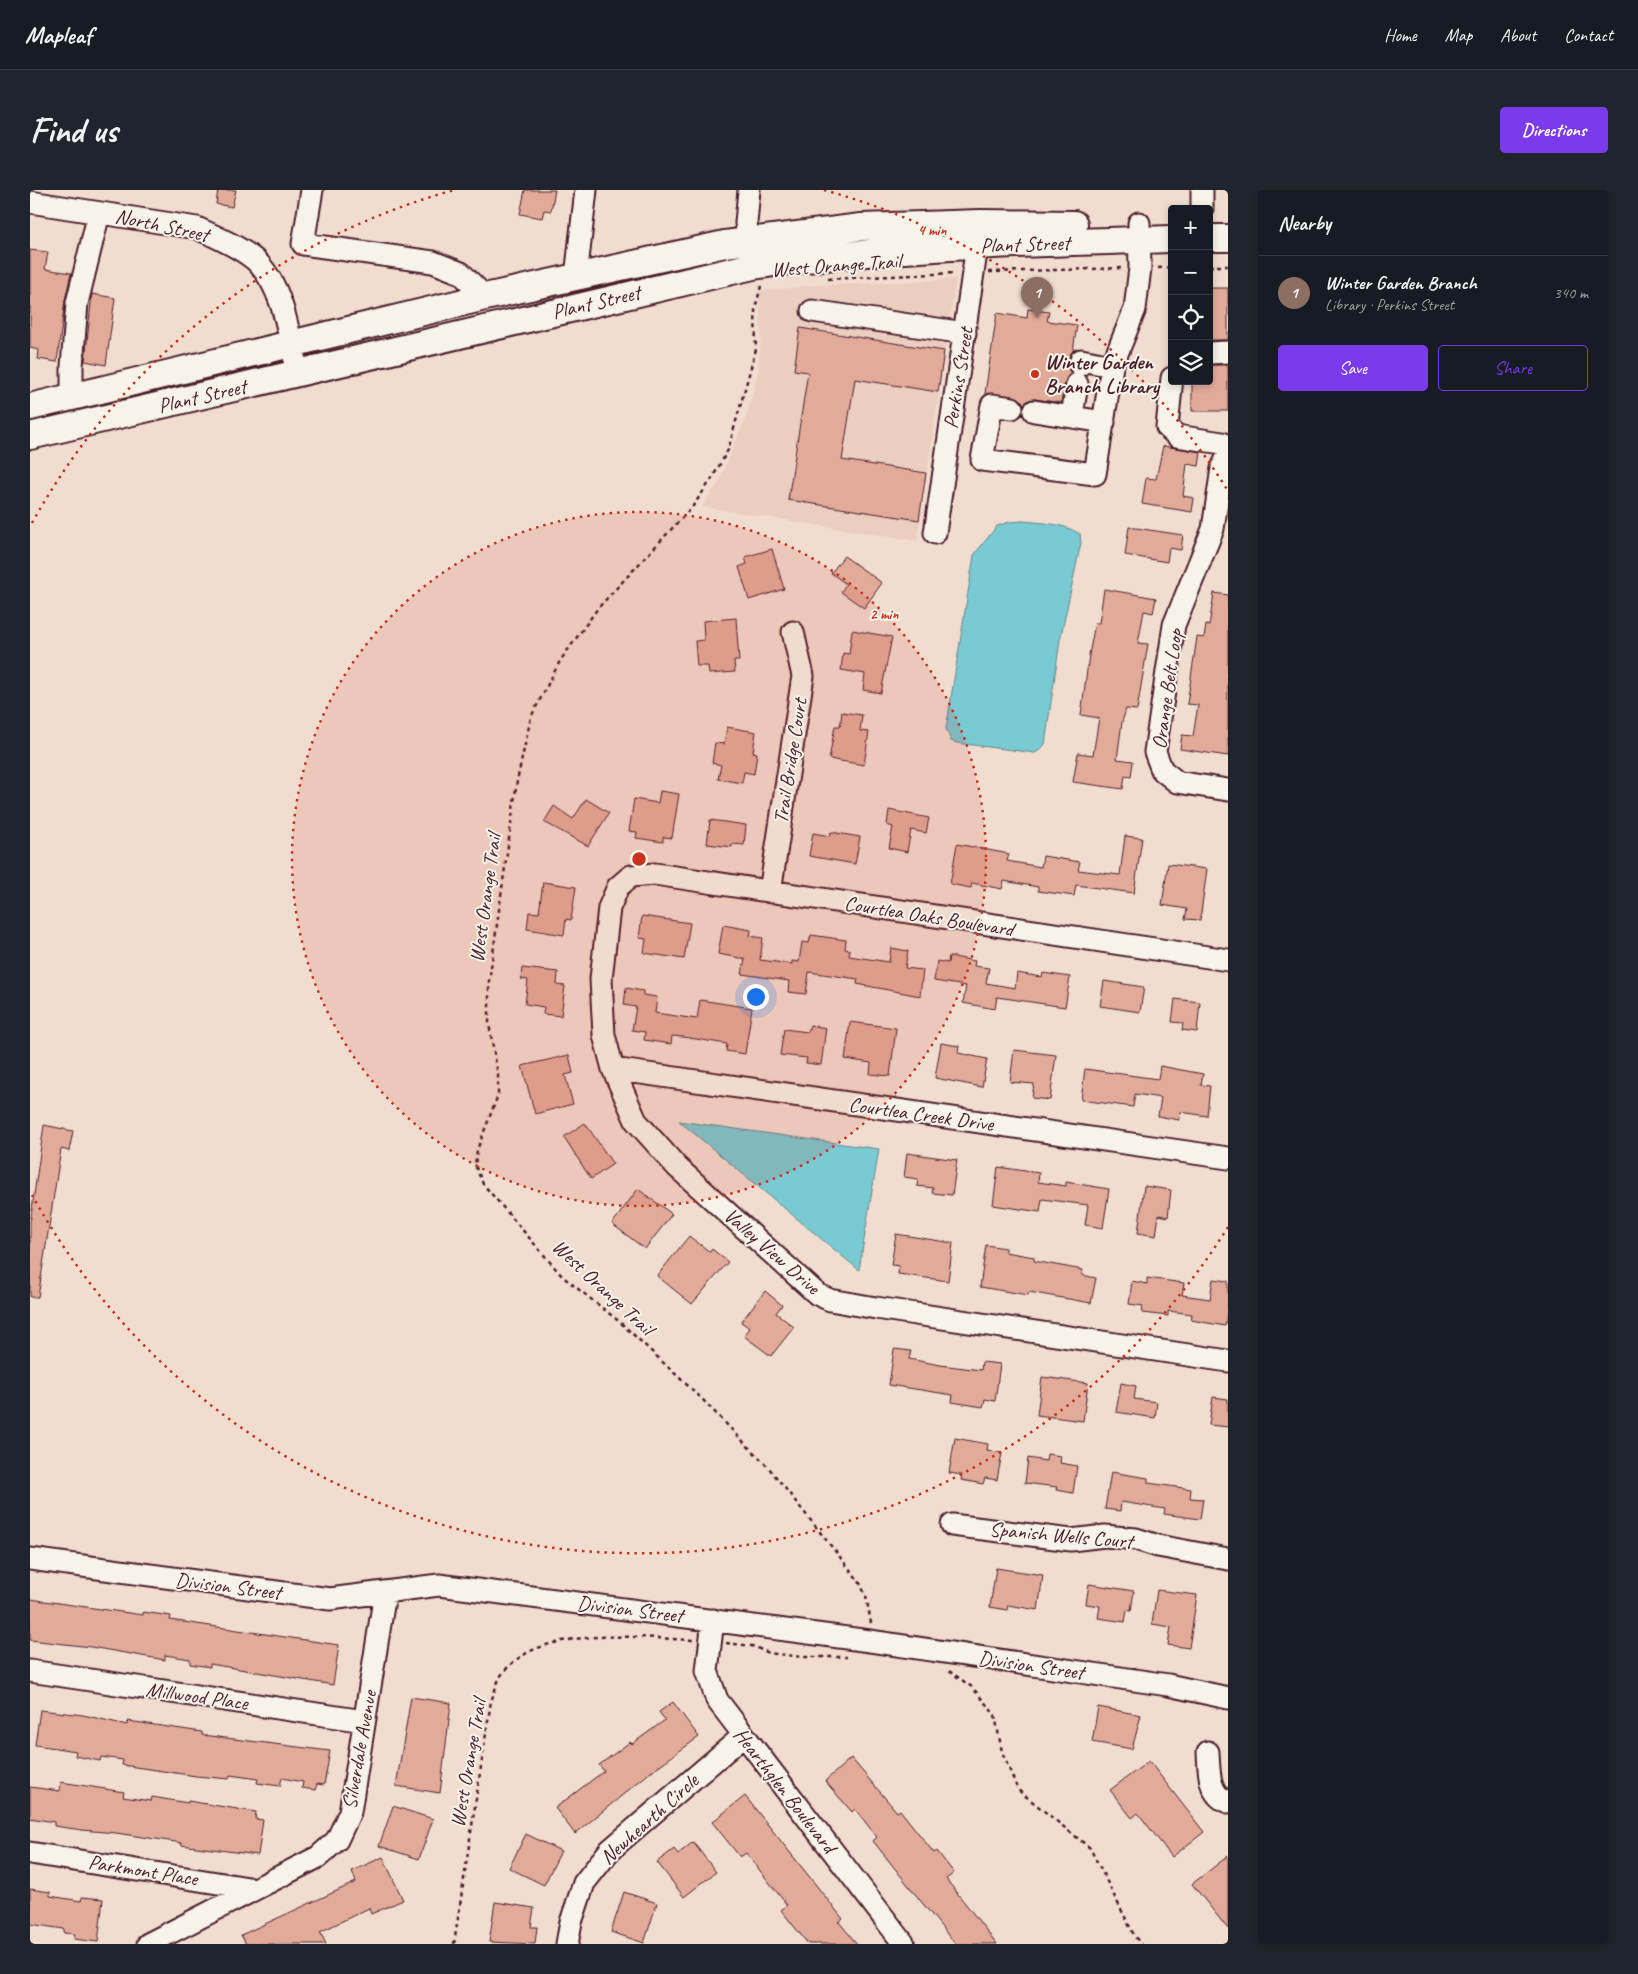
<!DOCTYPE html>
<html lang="en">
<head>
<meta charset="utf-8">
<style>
	body { margin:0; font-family:Caveat,sans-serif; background:#20242c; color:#f1f3f6 }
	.controls { position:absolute; right:15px; top:15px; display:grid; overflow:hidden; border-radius:5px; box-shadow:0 2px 8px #0003 }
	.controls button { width:45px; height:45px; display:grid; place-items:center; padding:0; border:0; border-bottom:1px solid #363941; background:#171b24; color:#f1f3f6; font:25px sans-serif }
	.you { position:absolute; left:725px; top:806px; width:18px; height:18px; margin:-12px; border:4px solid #fff; border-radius:50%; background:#1a73e8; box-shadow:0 0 0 8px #1a73e833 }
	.badge { display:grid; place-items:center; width:32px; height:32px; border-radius:50%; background:#7c3aed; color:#fff; font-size:16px; font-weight:700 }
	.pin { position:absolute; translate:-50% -41px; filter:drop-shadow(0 1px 2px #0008) }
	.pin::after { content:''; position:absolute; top:26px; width:18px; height:15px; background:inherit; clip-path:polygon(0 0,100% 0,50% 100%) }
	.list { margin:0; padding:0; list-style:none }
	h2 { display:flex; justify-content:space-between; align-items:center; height:65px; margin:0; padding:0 20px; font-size:21px }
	h2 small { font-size:16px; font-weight:400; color:#9ea1a6 }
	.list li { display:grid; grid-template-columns:32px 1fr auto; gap:15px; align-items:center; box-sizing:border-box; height:75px; padding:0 20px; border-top:1px solid #363941 }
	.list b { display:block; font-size:19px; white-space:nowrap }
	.list p { margin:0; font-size:16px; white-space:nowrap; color:#9ea1a6 }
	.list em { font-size:16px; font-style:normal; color:#9ea1a6 }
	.actions { display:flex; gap:10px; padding:15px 20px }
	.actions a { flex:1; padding:11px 0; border:1px solid #7c3aed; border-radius:5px; text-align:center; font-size:18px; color:#7c3aed }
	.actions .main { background:#7c3aed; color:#fff }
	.icon { flex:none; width:28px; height:28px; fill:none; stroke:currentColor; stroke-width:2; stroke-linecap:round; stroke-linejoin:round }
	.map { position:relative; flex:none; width:1198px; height:1754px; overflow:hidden; border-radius:5px }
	header { display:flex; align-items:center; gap:30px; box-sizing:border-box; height:70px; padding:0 25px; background:#171b24; border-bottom:1px solid #363941 }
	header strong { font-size:24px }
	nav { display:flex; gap:28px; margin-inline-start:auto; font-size:18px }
	.intro { display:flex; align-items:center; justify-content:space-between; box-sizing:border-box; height:120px; padding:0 30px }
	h1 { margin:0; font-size:35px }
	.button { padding:12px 22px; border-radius:5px; background:#7c3aed; color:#fff; font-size:18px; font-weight:700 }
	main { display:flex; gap:30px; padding:0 30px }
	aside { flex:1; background:#171b24; border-radius:5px; box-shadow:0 2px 8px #0003 }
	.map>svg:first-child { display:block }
	.built { fill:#eccec0 }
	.water { fill:#79cad2; stroke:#66868f }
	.building { fill:#e2ab99; stroke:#4a1f2b }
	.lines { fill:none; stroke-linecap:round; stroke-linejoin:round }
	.minor-casing { stroke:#4a1f2b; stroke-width:25 }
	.major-casing { stroke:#4a1f2b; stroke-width:30 }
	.path { stroke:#4a1f2b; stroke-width:2.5; stroke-dasharray:4 4; stroke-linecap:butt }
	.minor { stroke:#f7f3e8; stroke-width:21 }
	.major { stroke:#f7f3e8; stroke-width:26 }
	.ring { fill:none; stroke:#c8321e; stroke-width:2.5; stroke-dasharray:2.5 5 }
	.poi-dot { fill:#c8321e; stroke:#f7f3e8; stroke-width:2 }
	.labels { text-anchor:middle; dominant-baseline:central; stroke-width:4; stroke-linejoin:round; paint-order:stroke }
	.street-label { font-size:21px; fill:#4a1f2b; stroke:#f7f3e8 }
	.poi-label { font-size:21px; font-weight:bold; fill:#4a1f2b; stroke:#f7f3e8; text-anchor:start }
	.centre { fill:#c8321e; stroke:#f7f3e8; stroke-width:2.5 }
	.ring-label { font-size:15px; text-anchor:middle; font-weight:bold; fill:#c8321e; stroke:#f7f3e8; stroke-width:4; stroke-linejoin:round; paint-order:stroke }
</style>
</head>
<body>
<header>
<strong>Mapleaf</strong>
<nav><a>Home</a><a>Map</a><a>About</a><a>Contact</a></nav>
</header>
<div class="intro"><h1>Find us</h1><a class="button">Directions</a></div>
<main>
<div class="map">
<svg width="1198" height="1754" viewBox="0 0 1198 1754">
	<rect width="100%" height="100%" fill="#f1ddd0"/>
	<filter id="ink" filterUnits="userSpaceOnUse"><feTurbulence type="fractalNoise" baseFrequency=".02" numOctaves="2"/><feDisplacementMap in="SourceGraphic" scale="10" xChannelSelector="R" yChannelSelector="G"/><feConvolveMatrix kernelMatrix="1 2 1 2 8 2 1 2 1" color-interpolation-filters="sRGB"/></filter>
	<g filter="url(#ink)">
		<path class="built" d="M926 89 887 351 672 317 689 292 717 224 728 181 731 145 729 101 778 96Z"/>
		<path class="water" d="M993 331C1013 333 1033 333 1050 344L1051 353 1030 450 1015 554 1010 560 1005 563 927 553 921 551 916 539 944 365 967 336 979 332Z
			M649 931 849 959 829 1080Z"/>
		<path class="building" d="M188 0H206L202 17 186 14Z
			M495 0H525L521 21 514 20 512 28 490 24Z
			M0 60 18 62 15 79 41 83 35 110 27 172 8 169 9 160 0 158Z
			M1179 98H1198V150H1179Z
			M62 104 85 108 76 175 55 171Z
			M998 119 1019 122 1017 131 1047 135 1043 161 1038 173 1041 183 1035 192 1031 213 1005 209 999 210 994 214 990 209 984 206 955 203 967 123 997 128Z
			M770 138 914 161 908 202 825 189 812 270 896 283 889 330 758 310 778 182 764 180Z
			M1179 175H1198V221H1162V191H1179Z
			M1133 256 1171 262 1169 276 1157 274 1153 306 1164 308 1162 322 1112 314 1116 288 1126 289Z
			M1099 337 1153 345 1151 360 1139 358 1137 372 1095 365Z
			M742 359 754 399 719 410 709 377 717 374 715 367Z
			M814 366 852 393 834 418 811 402 816 394 801 383Z
			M1074 399 1126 408 1123 423 1114 421 1108 453 1118 454 1107 520 1096 519 1092 532 1087 569 1103 571 1101 587 1095 586 1093 599 1043 592 1048 563 1063 565 1069 528 1051 525 1059 465 1065 433H1069Z
			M1184 403 1198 405V566L1150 559 1152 545 1163 546 1168 515 1157 514 1160 494 1167 447 1174 448 1176 435 1179 436Z
			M706 428 709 471H704L705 482 679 484 678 476H667L665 451 674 450 673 431Z
			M822 440 862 447 851 503 833 500 835 484 811 480 813 463 819 464Z
			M812 522 832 525 830 541 839 542 834 575 799 569 805 536H810Z
			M697 537 726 542 723 562 727 563 724 584 714 582 712 593 688 589 691 575 682 573 685 553 694 554Z
			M630 601 649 604 642 648 633 647V652L606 648 607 642 599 641 604 609 628 613Z
			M556 609 579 623 558 656 514 632 524 616 543 629Z
			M859 620 899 628 896 643 881 640 877 662 859 658 863 637 857 635Z
			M680 630 716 635 714 655 702 654V657L677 654Z
			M801 642 830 647 825 674 779 666 783 643 800 646Z
			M1095 646 1112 648 1104 703 1046 695 1044 706 1008 701V697L974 691 972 699 942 693 941 698 920 694 927 654 979 664 977 671 1011 677 1013 666 1050 672 1048 680 1090 685Z
			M1138 674 1177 679 1170 730 1155 729 1157 719 1132 715Z
			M513 692 546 697 541 730 536 729 534 745 497 739 499 722 509 723Z
			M612 726 660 733 654 769 614 763 616 749 609 748Z
			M693 735 721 740 720 746 733 748 730 770 762 774V771L769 772 772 752 779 753 781 745 816 750 815 759 820 760 819 766 859 772 861 758 878 761 875 778 893 780 890 806 827 794 828 789 779 782 776 804 758 802 759 791 712 784 715 769 688 764Z
			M919 766 945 771 944 776 959 778 956 793 985 798 987 783 1012 787 1013 783 1040 787 1035 817 967 807 965 819 933 813 936 796 904 791 907 771 918 773Z
			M492 778 528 782 527 795 535 796 531 826 513 824 514 817 495 814 498 790 491 789Z
			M1074 791 1114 797 1110 822 1070 816Z
			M596 798 613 801V805L627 807 625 823 667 829 670 810 722 818 715 864 696 861 697 854 653 847 642 846 641 854 614 850 615 842 602 840 606 817 594 815Z
			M1145 809 1170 812 1167 842 1152 840 1153 833 1142 832Z
			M820 832 866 838 860 886 840 884 841 873 815 869Z
			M780 835 796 838 791 875 776 873 777 868 750 865 754 839 778 842Z
			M911 853 929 856 928 863 957 869 952 897 905 888Z
			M984 860 1026 865 1020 910 1002 908 1004 894 980 892Z
			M539 865 543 883 535 885 543 914 505 924 492 876Z
			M1130 876 1173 884 1171 895 1180 896 1177 926 1150 922 1149 930 1128 926 1131 908 1105 904 1103 917 1051 910 1055 879 1128 889Z
			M555 933 583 974 561 989 534 947Z
			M14 935 43 941 39 961 31 959 8 1107H0V1033Z
			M877 963 927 970 922 1005 902 1003 903 998 887 996 888 989 874 987Z
			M968 977 1009 983 1008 992 1036 996V992L1079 999 1073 1038 1055 1035 1058 1015 1012 1009 1010 1022 963 1015Z
			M1114 996 1141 1000 1138 1027 1129 1025 1126 1046 1108 1043Z
			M608 999 642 1024 615 1059 582 1034Z
			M866 1044 923 1053 918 1091 868 1084 869 1076 861 1075Z
			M659 1046 680 1062 682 1059 698 1072 662 1114 627 1086Z
			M956 1055 975 1058V1062L1004 1067V1071L1053 1080 1052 1085 1066 1088 1061 1113 999 1102 998 1105 950 1097Z
			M1117 1088 1154 1093 1152 1105 1180 1109 1183 1089 1198 1091V1116L1195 1136 1161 1130 1162 1124 1138 1121V1126L1112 1123 1113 1116 1099 1114 1102 1091 1117 1094Z
			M735 1101 752 1115 746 1123 764 1137 741 1166 714 1146 720 1138 711 1132Z
			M864 1159 881 1161 879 1169 910 1175 951 1180 952 1172 970 1174 965 1211 955 1209 953 1217 922 1212 923 1205 859 1195Z
			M1012 1187 1058 1193 1053 1231 1007 1225Z
			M1091 1193 1106 1196 1104 1209 1127 1212 1125 1228 1086 1222Z
			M1183 1207 1198 1209V1237L1179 1235Z
			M925 1248 958 1254 957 1260 972 1263 967 1290 955 1288 953 1294 931 1290 932 1285 919 1283Z
			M1017 1264 1031 1266 1030 1273 1047 1276 1043 1303 1026 1300 1027 1297 995 1293 998 1268 1016 1271Z
			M1081 1282 1118 1288V1293L1161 1299 1160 1308 1173 1309 1170 1329 1134 1324 1135 1319 1091 1312 1090 1321 1075 1319Z
			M966 1378 1013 1385 1008 1420 978 1415 977 1420 960 1417Z
			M1059 1394 1104 1401 1101 1421 1097 1420 1095 1432 1068 1428 1070 1416 1056 1414Z
			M1127 1400 1167 1405 1159 1458 1138 1455 1141 1437 1122 1434Z
			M0 1409 113 1425V1422L141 1426 140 1430 309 1455 303 1495 180 1474V1477L160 1474V1469L135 1465V1470L61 1457 0 1450Z
			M381 1507 421 1513 410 1603 366 1596Z
			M643 1512 669 1547 623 1580 545 1644 525 1618 574 1581 569 1575 600 1552 602 1554 635 1530 629 1522Z
			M1068 1517 1111 1525 1102 1559 1062 1552Z
			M10 1520 53 1525 97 1535 98 1531 172 1542V1545L300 1561 294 1595 287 1594 285 1600 272 1598 273 1592 252 1588 250 1596 227 1593 228 1589 200 1585 199 1589 166 1586 92 1575 93 1570 71 1567 70 1571 45 1566 46 1561 5 1555Z
			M821 1568 867 1622 870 1620 904 1663 907 1661 924 1683 916 1689 967 1754H925L843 1651 847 1647 825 1619 822 1622 795 1591Z
			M1119 1571 1174 1642 1142 1667 1108 1623 1102 1628 1080 1600Z
			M31 1592 94 1602 93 1607 121 1611 122 1607 158 1613V1611L226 1622 225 1629 233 1630 228 1665 151 1655 152 1653 86 1643 52 1640 24 1636V1632L0 1628V1597L30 1601Z
			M715 1606 813 1729 809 1732 827 1754H778L751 1720 757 1715 716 1663 710 1667 682 1632Z
			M363 1616 403 1629 389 1669 349 1656Z
			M496 1644 531 1661 514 1695 479 1678Z
			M663 1652 686 1682 654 1707 627 1672 644 1659 648 1664Z
			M1198 1666V1739L1162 1694Z
			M353 1667 373 1710 341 1724 339 1718 290 1742 296 1754H216L211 1745 326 1692 322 1681Z
			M0 1699 20 1702V1706L51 1711 52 1707 73 1709 68 1752 44 1749 45 1744 34 1743V1739L0 1734Z
			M594 1702 627 1713 614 1753 581 1742Z
			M465 1712 504 1718 501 1737H507L505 1754 459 1752Z"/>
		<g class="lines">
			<defs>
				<path id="minor" d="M282 0 273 54 403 72 431 83 455 107
					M719 0 716 33 721 67
					M1172 0V19
					M0 12 167 38C185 46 217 60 230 75 255 103 259 149 268 183
					M546 87 556 0
					M782 121 935 143
					M1179 163 1198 162
					M1050 175 1051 170 1082 176
					M1142 188 1137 237 1147 246 1192 253 1198 258
					M42 207V176L47 113 69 23
					M982 218 962 215 952 270 1065 284 1082 176 1105 119 1110 78 1109 33
					M1004 221 1074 232
					M1042 226 1047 194
					M1198 265 1192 278 1183 339 1144 435 1125 562 1132 580 1147 592 1198 600
					M905 343 949 42
					M740 702 773 486 763 442
					M1198 770 625 684 601 686 588 697 579 718 571 789 574 845 583 879 606 931 647 977 787 1104 800 1110 846 1118 1198 1171
					M583 879 1198 968
					M922 1335 1041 1350 1075 1346 1106 1349 1128 1356 1198 1369
					M0 1369 300 1409 409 1395 840 1451 1138 1495 1198 1508
					M683 1430 677 1481 687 1510 874 1754
					M0 1481 334 1531
					M1178 1562C1179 1580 1178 1605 1198 1612
					M0 1663 225 1699
					M118 1754 288 1667 307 1650 320 1622 355 1403
					M537 1754 541 1732 554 1693 580 1660 713 1546"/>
				<path id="major" d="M1179 48H1198
					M0 217 455 107 695 54 831 37 950 33 1044 34
					M0 246 723 76C862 56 1002 53 1142 49"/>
			</defs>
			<use href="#minor" class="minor-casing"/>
			<use href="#major" class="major-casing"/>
			<path class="path" d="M1179 76H1198
				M1128 78 1142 77
				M959 82 1094 78
				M798 89 925 83
				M731 96 725 119 726 159 698 260 681 290 663 316 568 418 530 471 501 527 487 591 459 792V834L468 885V905L447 960 445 975 453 994 532 1086 591 1133 671 1208 739 1278 829 1391 836 1406 841 1433
				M696 1453 722 1456 739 1463 772 1467H817
				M919 1481 942 1497 965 1525 972 1562 988 1600 1060 1658 1105 1747 1111 1754
				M424 1754 461 1511C465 1502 467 1490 473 1483 510 1434 610 1448 663 1450"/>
			<use href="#minor" class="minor"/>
			<use href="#major" class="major"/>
		</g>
	</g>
	<circle cx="609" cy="669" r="347" fill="#c8321e" fill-opacity=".12"/>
	<g class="ring">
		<circle cx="609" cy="669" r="347"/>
		<path d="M1198 1037A694 694 0 0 1 2 1005M2 333A694 694 0 0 1 424 0M794 0A694 694 0 0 1 1198 301"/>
	</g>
	<circle class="poi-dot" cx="1005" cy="184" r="5"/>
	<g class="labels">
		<g class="street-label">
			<text transform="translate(132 35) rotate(12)">North Street</text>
			<text transform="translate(995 54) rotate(-2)">Plant Street</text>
			<text transform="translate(806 75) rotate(-4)">West Orange Trail</text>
			<text transform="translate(566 112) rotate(-13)">Plant Street</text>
			<text transform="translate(928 188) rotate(-81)">Perkins Street</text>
			<text transform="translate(172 206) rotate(-13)">Plant Street</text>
			<text transform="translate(1137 499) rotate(-82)">Orange Belt Loop</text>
			<text transform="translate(760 571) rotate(-81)">Trail Bridge Court</text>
			<text transform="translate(455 708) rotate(-82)">West Orange Trail</text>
			<text transform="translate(899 726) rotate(9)">Courtlea Oaks Boulevard</text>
			<text transform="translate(891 924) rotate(8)">Courtlea Creek Drive</text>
			<text transform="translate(742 1061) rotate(41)">Valley View Drive</text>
			<text transform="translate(573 1097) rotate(43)">West Orange Trail</text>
			<text transform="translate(1031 1345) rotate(5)">Spanish Wells Court</text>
			<text transform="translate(198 1396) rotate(7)">Division Street</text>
			<text transform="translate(600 1419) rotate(7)">Division Street</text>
			<text transform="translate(1001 1475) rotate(8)">Division Street</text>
			<text transform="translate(167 1506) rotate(8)">Millwood Place</text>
			<text transform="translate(329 1560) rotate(-80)">Silverdale Avenue</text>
			<text transform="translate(438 1573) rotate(-80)">West Orange Trail</text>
			<text transform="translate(755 1600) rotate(52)">Hearthglen Boulevard</text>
			<text transform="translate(619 1629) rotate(-42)">Newhearth Circle</text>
			<text transform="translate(113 1680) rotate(9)">Parkmont Place</text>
		</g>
		<g class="poi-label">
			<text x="1015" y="172">Winter Garden<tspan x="1015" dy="24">Branch Library</tspan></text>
		</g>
	</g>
	<circle cx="609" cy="669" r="8" class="centre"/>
	<g class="ring-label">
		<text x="902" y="45">4 min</text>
		<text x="854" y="429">2 min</text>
	</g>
</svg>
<div class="controls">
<button>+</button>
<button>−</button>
<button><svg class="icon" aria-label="locate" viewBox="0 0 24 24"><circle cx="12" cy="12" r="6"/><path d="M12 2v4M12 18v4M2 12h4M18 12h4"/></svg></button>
<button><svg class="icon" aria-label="layers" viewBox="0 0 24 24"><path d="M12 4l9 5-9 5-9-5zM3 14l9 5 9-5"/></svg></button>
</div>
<div class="you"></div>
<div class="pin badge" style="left:1007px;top:128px;background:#8d6e63">1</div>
</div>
<aside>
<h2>Nearby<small></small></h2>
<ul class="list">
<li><span class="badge" style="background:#8d6e63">1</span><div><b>Winter Garden Branch</b><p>Library · Perkins Street</p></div><em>340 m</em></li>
</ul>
<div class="actions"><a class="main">Save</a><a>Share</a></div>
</aside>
</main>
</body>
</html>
